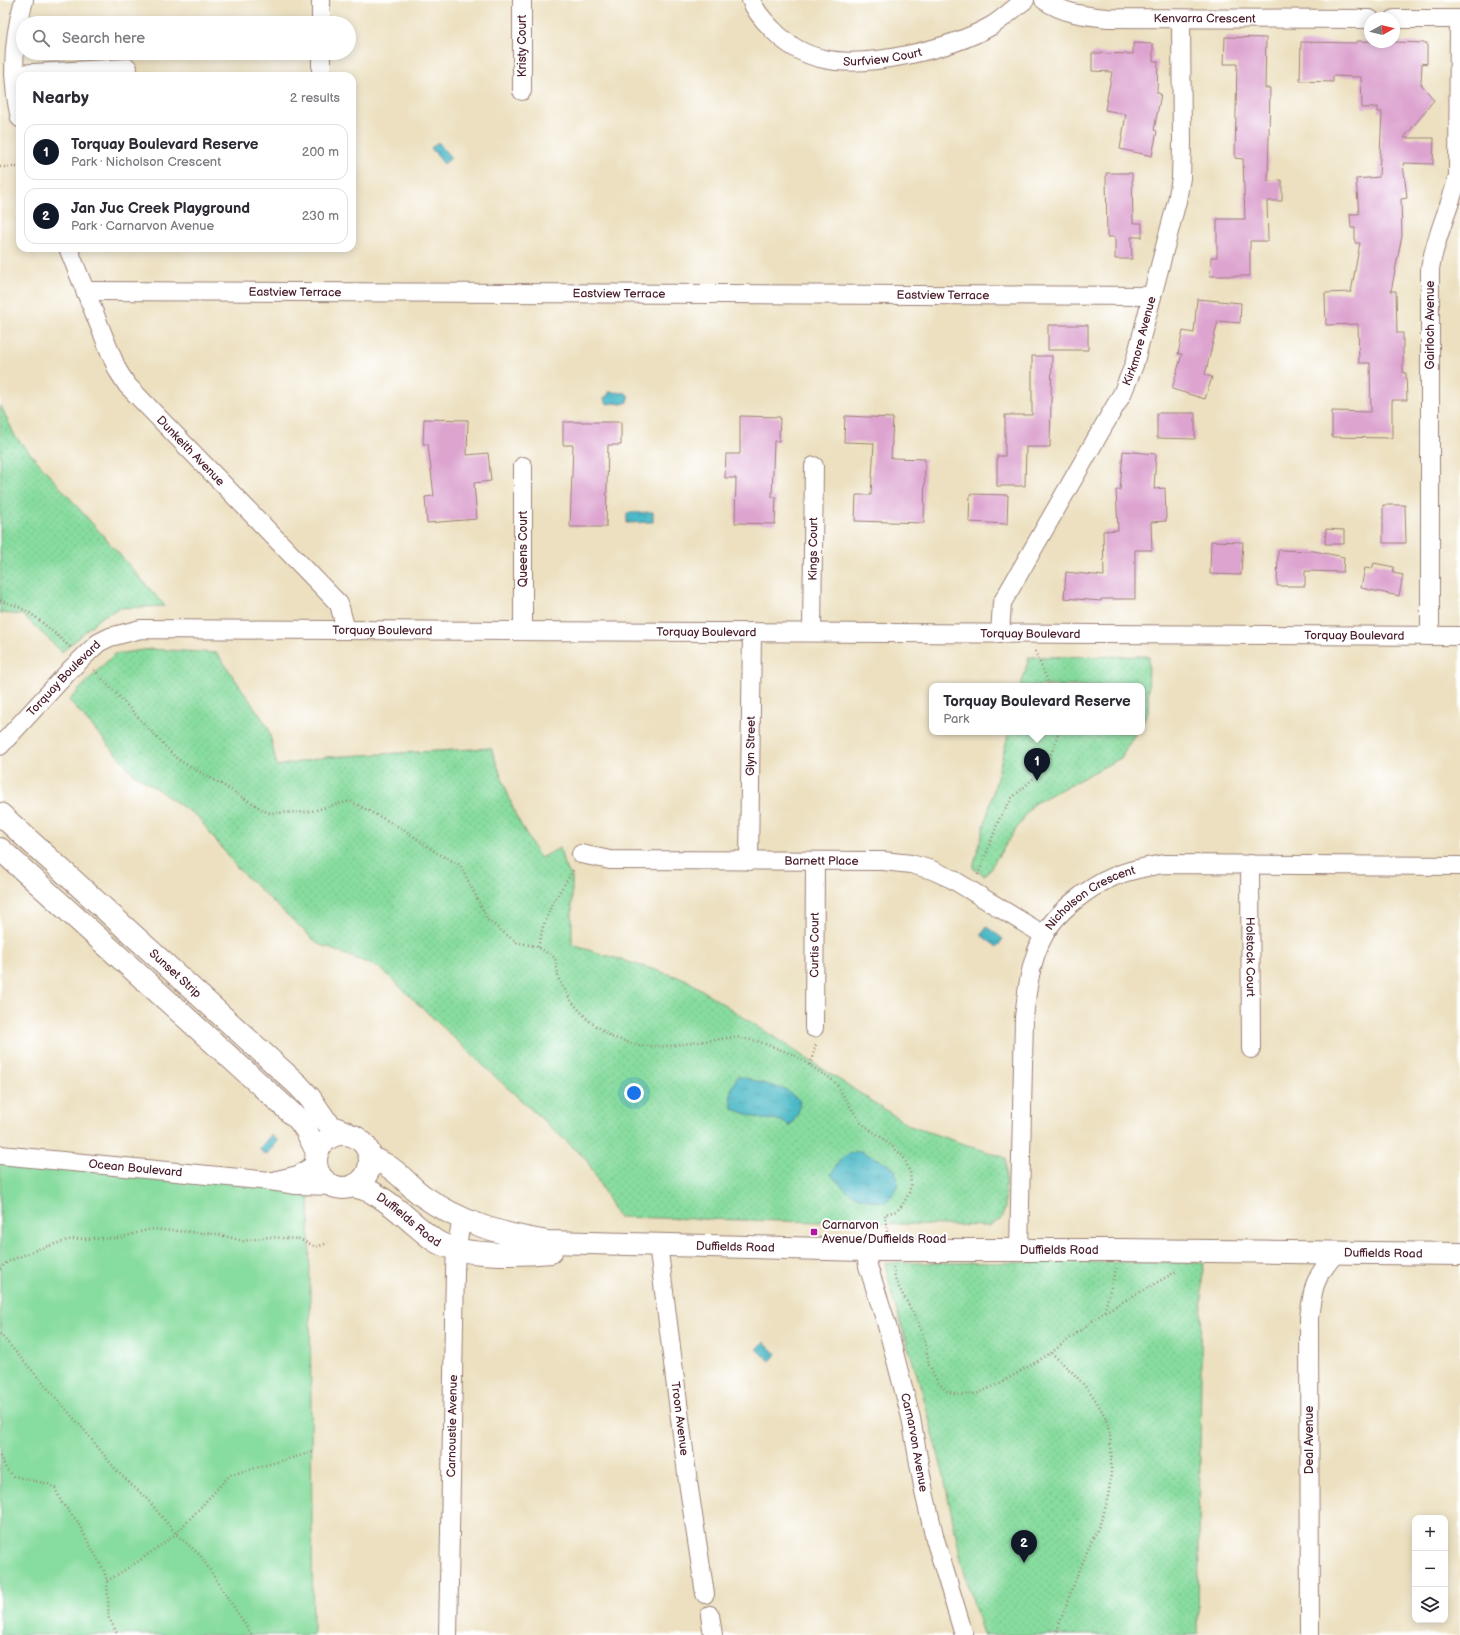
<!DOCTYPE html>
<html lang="en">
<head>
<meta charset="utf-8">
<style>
	body { margin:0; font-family:"Balsamiq Sans",sans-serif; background:#f2f2f3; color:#2b2b33 }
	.controls { position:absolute; right:12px; bottom:12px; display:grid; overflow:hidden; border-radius:8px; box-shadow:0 2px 10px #0003 }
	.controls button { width:36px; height:36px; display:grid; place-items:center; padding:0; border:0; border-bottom:1px solid #e1e1e2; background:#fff; color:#2b2b33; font:20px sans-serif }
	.compass { position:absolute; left:1364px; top:12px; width:36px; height:36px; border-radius:50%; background:#fff; box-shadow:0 2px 10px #0003; rotate:82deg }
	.you { position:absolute; left:634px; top:1093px; width:14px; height:14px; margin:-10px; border:3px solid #fff; border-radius:50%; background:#1a73e8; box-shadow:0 0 0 6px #1a73e833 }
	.badge { display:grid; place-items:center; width:26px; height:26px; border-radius:50%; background:#111827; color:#fff; font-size:13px; font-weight:700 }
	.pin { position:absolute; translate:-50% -33px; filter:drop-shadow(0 1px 2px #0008) }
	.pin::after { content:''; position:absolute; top:21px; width:14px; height:12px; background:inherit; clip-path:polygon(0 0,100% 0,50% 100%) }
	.popup { position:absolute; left:929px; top:683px; width:216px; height:52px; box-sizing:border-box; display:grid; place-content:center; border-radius:8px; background:#fff; filter:drop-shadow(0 1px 3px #0005); font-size:13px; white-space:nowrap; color:#7c7c81 }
	.popup b { font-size:15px; color:#2b2b33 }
	.popup::after { content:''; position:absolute; left:50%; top:100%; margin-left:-8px; border:8px solid transparent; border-top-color:#fff }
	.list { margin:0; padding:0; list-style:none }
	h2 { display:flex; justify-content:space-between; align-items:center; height:52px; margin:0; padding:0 16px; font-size:17px }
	h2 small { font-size:13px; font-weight:400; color:#7c7c81 }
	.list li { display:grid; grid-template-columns:26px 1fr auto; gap:12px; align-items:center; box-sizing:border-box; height:56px; margin:0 8px 8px; padding:0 8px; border:1px solid #e1e1e2; border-radius:12px }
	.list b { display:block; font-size:15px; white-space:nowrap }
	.list p { margin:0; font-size:13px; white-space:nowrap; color:#7c7c81 }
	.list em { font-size:13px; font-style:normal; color:#7c7c81 }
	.icon { flex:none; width:22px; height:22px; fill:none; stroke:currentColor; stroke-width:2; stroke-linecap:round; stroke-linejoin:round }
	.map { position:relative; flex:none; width:1460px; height:1635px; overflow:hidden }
	.search { position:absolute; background:#fff; box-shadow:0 2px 10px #0003; left:16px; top:16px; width:340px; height:44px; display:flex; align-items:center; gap:10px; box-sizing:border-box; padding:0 14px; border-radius:22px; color:#7c7c81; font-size:15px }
	.panel { position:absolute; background:#fff; box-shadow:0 2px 10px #0003; left:16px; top:72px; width:340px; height:180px; border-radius:12px }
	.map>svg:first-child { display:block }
	.green { fill:#87dc9f; stroke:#687e65 }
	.park { fill:url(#park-dots); stroke:#687e65 }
	.water { fill:url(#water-ripples); stroke:#4b6c79 }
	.building { fill:#dda4d0 }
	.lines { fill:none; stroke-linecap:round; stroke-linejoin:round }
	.minor-casing { stroke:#9b8076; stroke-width:20 }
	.tertiary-casing { stroke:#9b8076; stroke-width:24 }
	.path { stroke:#9b8076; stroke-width:2.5; stroke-dasharray:1 3; stroke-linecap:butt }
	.minor { stroke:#fff; stroke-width:18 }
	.tertiary { stroke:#fff; stroke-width:22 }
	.poi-dot { fill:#b5179e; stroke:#fff; stroke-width:1.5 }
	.labels { text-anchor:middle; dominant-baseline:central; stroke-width:4; stroke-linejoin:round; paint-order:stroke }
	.street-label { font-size:12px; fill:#4a1f2b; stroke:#fff }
	.poi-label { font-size:12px; fill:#4a1f2b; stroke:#fff; text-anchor:start }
</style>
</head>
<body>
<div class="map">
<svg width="1460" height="1635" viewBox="0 0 1460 1635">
	<defs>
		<pattern id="park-dots" width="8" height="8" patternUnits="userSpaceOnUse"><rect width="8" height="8" fill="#87dc9f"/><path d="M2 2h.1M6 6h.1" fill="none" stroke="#76bc89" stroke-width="1.8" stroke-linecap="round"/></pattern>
		<pattern id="water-ripples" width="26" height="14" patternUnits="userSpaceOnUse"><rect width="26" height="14" fill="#4cb9c7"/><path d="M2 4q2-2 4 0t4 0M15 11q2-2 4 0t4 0" fill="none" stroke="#4196a2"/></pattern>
	</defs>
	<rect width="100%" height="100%" fill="#fff"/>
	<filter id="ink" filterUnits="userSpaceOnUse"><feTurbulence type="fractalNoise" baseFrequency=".025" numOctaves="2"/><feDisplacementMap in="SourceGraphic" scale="8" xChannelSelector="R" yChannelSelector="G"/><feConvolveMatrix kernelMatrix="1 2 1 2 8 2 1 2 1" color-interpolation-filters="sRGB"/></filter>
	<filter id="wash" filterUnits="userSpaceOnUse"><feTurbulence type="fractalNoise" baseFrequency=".012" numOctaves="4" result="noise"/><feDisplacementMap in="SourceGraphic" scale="16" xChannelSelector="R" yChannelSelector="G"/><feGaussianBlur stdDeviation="0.9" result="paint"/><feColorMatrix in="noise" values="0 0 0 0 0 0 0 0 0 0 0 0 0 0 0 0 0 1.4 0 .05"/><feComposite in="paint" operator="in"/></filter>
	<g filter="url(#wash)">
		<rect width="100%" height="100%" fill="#ece0c0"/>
		<path class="green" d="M0 1154 309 1186 313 1635H0Z"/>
		<path class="park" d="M0 404 15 436 165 606 119 608 100 618 62 652 23 615 0 613Z
			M151 649 217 653 268 727 277 766 326 757 491 748 516 816 540 858 560 848 564 865 572 877V945L685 979 910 1126 1006 1158 1005 1209 1000 1220 988 1226 618 1217 586 1159 501 1082 380 968 318 944 238 869 198 817 133 773 69 700 114 654Z
			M1149 656 1148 712 1142 722V686H1021L1029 657Z
			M1009 732H1136L1121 758 1033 804 985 876 973 868Z
			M1204 1262 1202 1280 1198 1635H983L962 1564 943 1473 922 1391 893 1299 885 1263Z"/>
		<path class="water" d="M438 142 451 158 444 164 431 148Z
			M609 392 626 393 629 397 628 402 622 404 613 403 608 404 605 402 604 398 608 395Z
			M653 512V522L627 523V513Z
			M987 927 1003 939 997 947 981 935Z
			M738 1076 786 1090 800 1101 798 1114 790 1126 779 1120 761 1119 733 1109C729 1096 730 1088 738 1076Z
			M271 1135 278 1141 266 1155 259 1149Z
			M860 1151 887 1163 895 1170 898 1183 894 1193 886 1202C861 1201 846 1194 831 1174 839 1160 843 1153 860 1151Z
			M764 1342 777 1354 770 1361 757 1349Z"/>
		<g id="blocks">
			<path class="building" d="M1225 37 1266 38 1265 88H1270L1268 181 1282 180V201H1267L1268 241H1250V276H1210L1211 257H1217V219H1245L1243 159 1235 158 1237 64H1224Z
				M1356 41 1427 43V64L1422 63 1421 84 1434 100 1404 138H1434L1433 164 1403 163 1407 198 1401 199 1402 236 1391 291H1396L1397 333H1403V373H1406L1407 400H1392V438L1332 437V411L1371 412 1370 363H1359L1358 324 1326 325 1325 293 1351 292 1360 243H1355V228H1351L1350 214H1359L1356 179 1379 177 1382 112H1378V107L1362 108 1361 77 1333 76V82L1300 81 1301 42 1356 43Z
				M1133 43 1153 44V61H1158L1157 93 1161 94 1154 130 1157 131 1152 156 1120 149 1126 114 1105 110 1112 72 1092 71V53L1133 54Z
				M1106 173H1132L1133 223H1142V237H1131L1132 259H1115V237H1107Z
				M1197 299 1241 303 1240 323 1218 321 1205 375 1212 377 1205 399 1172 389 1182 354H1178L1183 331 1194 333Z
				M1048 325H1088V350H1048Z
				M1032 356H1052L1050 447H1026L1025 486H997V456H1005V415H1032Z
				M1157 413H1195V439L1157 438Z
				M740 416 780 417 779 441H774L772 497H776L775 524 735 523 736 478H725L726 454H740Z
				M845 416 893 418 891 458 925 459 924 523 855 521 856 495H871L874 443 844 442Z
				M424 419 468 420 467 455 488 453 491 481 474 483 477 519 427 523 425 497 434 496 428 444H423Z
				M563 422H621V445H608L606 527H570L573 445H563Z
				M1123 451 1156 454 1154 489 1165 488 1166 521 1151 522 1152 550H1135V599H1101V601L1064 598 1066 572 1104 576 1103 531 1118 530 1116 490H1120Z
				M970 494 1008 495 1007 524 969 522Z
				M1383 505H1405L1406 543H1383Z
				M1326 529 1344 530V544H1325Z
				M1211 541 1243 542 1241 575 1210 574Z
				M1278 550 1314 551 1344 557 1343 572 1305 571V586H1277Z
				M1374 563 1394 567 1393 573 1403 575 1399 596 1361 588 1365 568 1372 569Z"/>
		</g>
	</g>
	<g filter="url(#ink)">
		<use href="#blocks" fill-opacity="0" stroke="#9b8076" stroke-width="1"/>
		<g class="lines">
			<defs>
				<g id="minor">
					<path id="s1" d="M751 0C755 11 764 21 772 29 786 44 804 55 824 59 867 69 953 48 991 26 1003 19 1014 8 1025 0"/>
					<path id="s2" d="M1044 0C1062 13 1085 16 1108 18L1370 19"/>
					<path d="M1394 19H1460"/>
					<path d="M321 23V0"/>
					<path d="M14 74 128 68"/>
					<path d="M321 76V53"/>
					<path d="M522 91V0"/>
					<path d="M20 118C11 79 13 38 24 0"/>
					<path id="s3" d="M68 248 110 352 118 371 127 385 339 604 346 630"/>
					<path id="s4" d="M85 291 1152 296"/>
					<path d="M523 631V466"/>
					<path id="s5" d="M812 632 814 466"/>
					<path id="s6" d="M1000 634 1002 603 1122 394 1134 365 1177 201 1181 178 1182 144 1181 19"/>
					<path d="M1430 636V269C1435 237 1450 208 1458 176L1459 19"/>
					<path id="s7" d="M0 746 70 670 98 643 110 637 141 629 1460 636"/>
					<path id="s8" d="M581 854 610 860 883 861 911 864 932 870 952 879 1044 935"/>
					<path id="s9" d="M749 861 752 632"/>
					<path id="s10" d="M1250 864 1251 1049"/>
					<path id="s11" d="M814 1028 815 862"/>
					<path id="s12" d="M0 1155 270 1181 296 1185 335 1186"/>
					<path d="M277 1180 298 1175 317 1163"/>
					<path id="s13" d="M658 1244 688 1482 705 1594"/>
					<path id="s14" d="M865 1250 868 1266 886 1322 911 1418 924 1492 935 1539 964 1635"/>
					<path id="s15" d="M1019 1250 1024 1018C1027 990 1030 961 1044 935 1056 912 1089 887 1113 877 1129 870 1146 867 1163 864L1460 866"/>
					<path d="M710 1615 713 1635"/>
					<path id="s16" d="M448 1635 455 1272 456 1250 462 1218"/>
					<path d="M1310 1635 1309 1318C1313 1286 1314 1278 1336 1253"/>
				</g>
				<g id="tertiary">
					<path id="s17" d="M0 814 298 1085 310 1098 325 1120 332 1127 347 1133"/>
					<path d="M0 849 299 1120 306 1130 317 1152"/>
					<circle cx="343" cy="1161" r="27"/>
					<path id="s18" d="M370 1157C375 1159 381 1162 386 1165 400 1173 410 1187 423 1196 460 1223 504 1235 548 1242L865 1250H1120L1460 1254"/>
					<path id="s19" d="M353 1186C360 1188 367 1189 373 1193 396 1205 413 1225 434 1240 458 1257 521 1255 551 1252"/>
				</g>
			</defs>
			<use href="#minor" class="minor-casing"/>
			<use href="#tertiary" class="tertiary-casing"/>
			<path class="path" d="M0 167H20
				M0 601C29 606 49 629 70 647
				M1035 651 1050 686
				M94 670 177 759 223 785 268 813 308 812 350 801 403 829 437 853 460 865 488 920 516 942 538 947 555 958 559 980 572 1002 588 1020 612 1037 639 1046H669L735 1037 757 1041 792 1054 834 1081 861 1123 882 1138 903 1156 910 1172 911 1185 909 1193 903 1204 897 1211 885 1214 887 1232
				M978 875 1000 817 1012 798 1046 767 1059 732
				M538 947 543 927 552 904 574 869
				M810 1065 816 1044
				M893 1268 896 1282 918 1322 925 1342 929 1365 937 1381 948 1392 959 1395 976 1394 999 1384 1051 1353 1104 1312 1116 1268
				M0 1269 7 1262 38 1249 72 1239 119 1238 151 1229 217 1234 243 1241 269 1237 299 1239 316 1247 328 1243
				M1105 1312 1177 1271
				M0 1334 85 1431 116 1470 148 1500 176 1534 200 1555 252 1635
				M1051 1353C1072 1371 1092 1390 1104 1415 1115 1437 1112 1481 1106 1505 1103 1519 1095 1534 1089 1547 1077 1576 1065 1605 1056 1635
				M0 1456 6 1469 13 1476 48 1484 55 1488 62 1503 77 1521 104 1571 107 1581 109 1618 118 1635
				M107 1581 139 1561 176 1534 230 1475 313 1452"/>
			<use href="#minor" class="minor"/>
			<use href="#tertiary" class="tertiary"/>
		</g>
	</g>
	<rect class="poi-dot" x="810" y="1228" width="8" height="8" rx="2"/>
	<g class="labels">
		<g class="street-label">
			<text stroke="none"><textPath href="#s2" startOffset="164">Kenvarra Crescent</textPath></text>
			<text transform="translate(522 46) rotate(-90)">Kristy Court</text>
			<text stroke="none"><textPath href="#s1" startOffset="156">Surfview Court</textPath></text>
			<text stroke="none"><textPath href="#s4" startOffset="210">Eastview Terrace</textPath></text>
			<text stroke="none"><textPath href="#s4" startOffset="534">Eastview Terrace</textPath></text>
			<text stroke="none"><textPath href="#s4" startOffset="858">Eastview Terrace</textPath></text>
			<text transform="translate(1430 325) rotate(-90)">Gairloch Avenue</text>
			<text stroke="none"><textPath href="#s6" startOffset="328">Kirkmore Avenue</textPath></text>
			<text stroke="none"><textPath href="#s3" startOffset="241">Dunkeith Avenue</textPath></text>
			<text transform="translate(523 549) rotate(-90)">Queens Court</text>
			<text stroke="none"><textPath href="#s5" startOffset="83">Kings Court</textPath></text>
			<text stroke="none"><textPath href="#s7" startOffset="429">Torquay Boulevard</textPath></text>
			<text stroke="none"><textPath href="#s7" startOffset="753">Torquay Boulevard</textPath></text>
			<text stroke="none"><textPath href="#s7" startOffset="1077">Torquay Boulevard</textPath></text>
			<text stroke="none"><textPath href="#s7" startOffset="1401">Torquay Boulevard</textPath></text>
			<text stroke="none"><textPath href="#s7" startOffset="93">Torquay Boulevard</textPath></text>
			<text stroke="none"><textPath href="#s9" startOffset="115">Glyn Street</textPath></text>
			<text stroke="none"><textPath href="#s8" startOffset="241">Barnett Place</textPath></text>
			<text stroke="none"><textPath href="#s15" startOffset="379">Nicholson Crescent</textPath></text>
			<text stroke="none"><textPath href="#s11" startOffset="83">Curtis Court</textPath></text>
			<text stroke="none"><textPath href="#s10" startOffset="93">Holstock Court</textPath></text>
			<text stroke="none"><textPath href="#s17" startOffset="237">Sunset Strip</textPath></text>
			<text stroke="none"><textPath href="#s12" startOffset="136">Ocean Boulevard</textPath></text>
			<text stroke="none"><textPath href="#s19" startOffset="66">Duffields Road</textPath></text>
			<text stroke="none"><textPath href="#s18" startOffset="388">Duffields Road</textPath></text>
			<text stroke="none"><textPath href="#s18" startOffset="712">Duffields Road</textPath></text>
			<text stroke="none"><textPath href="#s18" startOffset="1036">Duffields Road</textPath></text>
			<text stroke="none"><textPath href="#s13" startOffset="176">Troon Avenue</textPath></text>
			<text stroke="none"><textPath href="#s16" startOffset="209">Carnoustie Avenue</textPath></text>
			<text transform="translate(1309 1440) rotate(-90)">Deal Avenue</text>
			<text stroke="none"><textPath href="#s14" startOffset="199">Carnarvon Avenue</textPath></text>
		</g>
		<g class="poi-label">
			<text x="822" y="1225">Carnarvon<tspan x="822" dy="14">Avenue/Duffields Road</tspan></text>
		</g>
	</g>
</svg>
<div class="controls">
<button>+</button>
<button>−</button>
<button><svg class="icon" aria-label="layers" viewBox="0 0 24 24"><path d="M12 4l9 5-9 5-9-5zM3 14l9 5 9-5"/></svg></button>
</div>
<svg class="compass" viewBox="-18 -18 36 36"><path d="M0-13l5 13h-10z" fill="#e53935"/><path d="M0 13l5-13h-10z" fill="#7c7c81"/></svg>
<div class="you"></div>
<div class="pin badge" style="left:1037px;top:781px">1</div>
<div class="popup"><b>Torquay Boulevard Reserve</b>Park</div>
<div class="pin badge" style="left:1024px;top:1563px">2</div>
<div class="search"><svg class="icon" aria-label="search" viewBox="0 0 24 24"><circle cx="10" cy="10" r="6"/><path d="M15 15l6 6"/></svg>Search here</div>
<section class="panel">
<h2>Nearby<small>2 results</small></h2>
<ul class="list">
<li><span class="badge">1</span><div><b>Torquay Boulevard Reserve</b><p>Park · Nicholson Crescent</p></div><em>200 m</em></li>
<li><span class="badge">2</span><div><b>Jan Juc Creek Playground</b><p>Park · Carnarvon Avenue</p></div><em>230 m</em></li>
</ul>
</section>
</div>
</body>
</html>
